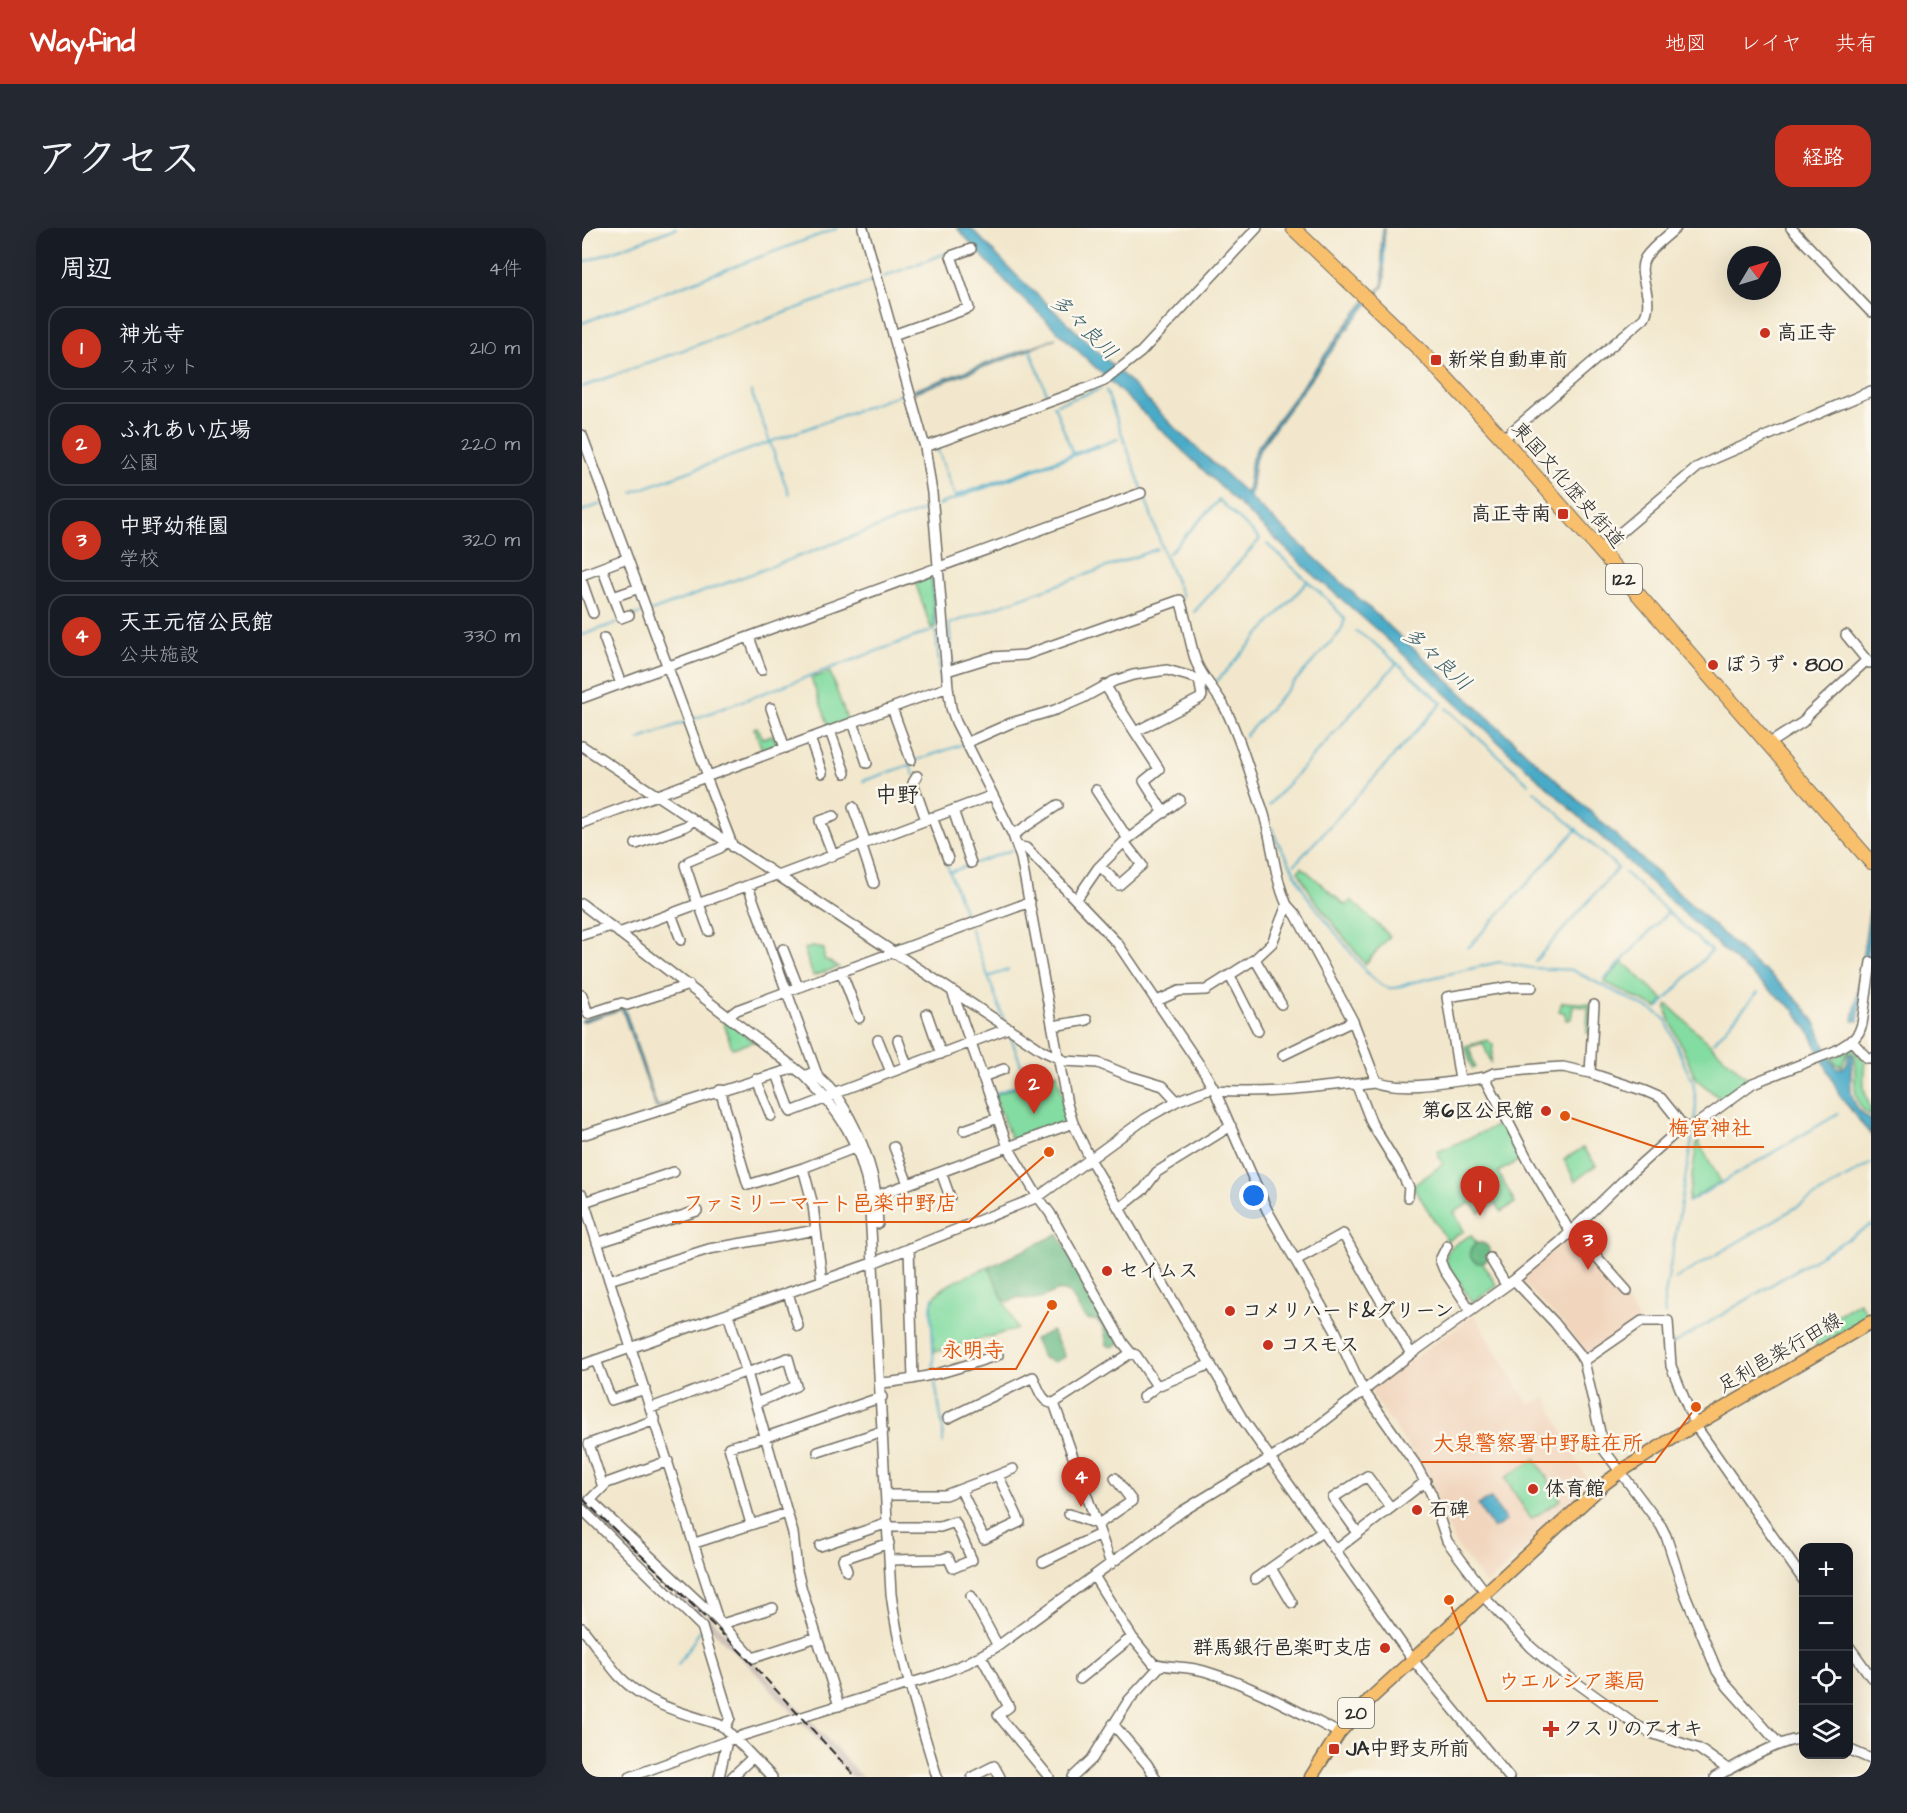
<!DOCTYPE html>
<html lang="ja">
<head>
<meta charset="utf-8">
<style>
	body { margin:0; font-family:"Architects Daughter","Klee One",sans-serif; background:#242831; color:#f1f3f6 }
	.controls { position:absolute; right:18px; bottom:18px; display:grid; overflow:hidden; border-radius:12px; box-shadow:0 6px 24px #0002 }
	.controls button { width:54px; height:54px; display:grid; place-items:center; padding:0; border:0; border-bottom:2px solid #363941; background:#171b24; color:#f1f3f6; font:30px sans-serif }
	.compass { position:absolute; left:1145px; top:18px; width:54px; height:54px; border-radius:50%; background:#171b24; box-shadow:0 6px 24px #0002; rotate:52deg }
	.you { position:absolute; left:672px; top:968px; width:21px; height:21px; margin:-15px; border:4px solid #fff; border-radius:50%; background:#1a73e8; box-shadow:0 0 0 9px #1a73e833 }
	.badge { display:grid; place-items:center; width:39px; height:39px; border-radius:50%; background:#c8321e; color:#fff; font-size:20px; font-weight:700 }
	.pin { position:absolute; translate:-50% -50px; filter:drop-shadow(0 2px 3px #0008) }
	.pin::after { content:''; position:absolute; top:32px; width:21px; height:18px; background:inherit; clip-path:polygon(0 0,100% 0,50% 100%) }
	.list { margin:0; padding:0; list-style:none }
	h2 { display:flex; justify-content:space-between; align-items:center; height:78px; margin:0; padding:0 24px; font-size:26px }
	h2 small { font-size:20px; font-weight:400; color:#9ea1a6 }
	.list li { display:grid; grid-template-columns:39px 1fr auto; gap:18px; align-items:center; box-sizing:border-box; height:84px; margin:0 12px 12px; padding:0 12px; border:2px solid #363941; border-radius:18px }
	.list b { display:block; font-size:22px; white-space:nowrap }
	.list p { margin:0; font-size:20px; white-space:nowrap; color:#9ea1a6 }
	.list em { font-size:20px; font-style:normal; color:#9ea1a6 }
	.icon { flex:none; width:33px; height:33px; fill:none; stroke:currentColor; stroke-width:2; stroke-linecap:round; stroke-linejoin:round }
	.map { position:relative; flex:none; width:1289px; height:1549px; overflow:hidden; border-radius:18px }
	header { display:flex; align-items:center; gap:36px; box-sizing:border-box; height:84px; padding:0 30px; background:#c8321e; color:#fff }
	header strong { font-size:28px }
	nav { display:flex; gap:33px; margin-inline-start:auto; font-size:21px }
	.intro { display:flex; align-items:center; justify-content:space-between; box-sizing:border-box; height:144px; padding:0 36px }
	h1 { margin:0; font-size:42px }
	.button { padding:15px 27px; border-radius:18px; background:#c8321e; color:#fff; font-size:21px; font-weight:700 }
	main { display:flex; gap:36px; padding:0 36px }
	aside { flex:1; background:#171b24; border-radius:18px; box-shadow:0 6px 24px #0002 }
	.map>svg:first-child { display:block }
	.built { fill:#f1d5bd }
	.industrial { fill:#cec1ba }
	.green { fill:#83dca1; stroke:#578466; stroke-width:1.5 }
	.forest { fill:#6abc87; stroke:#4a7459; stroke-width:1.5 }
	.water { fill:#49abc8; stroke:#3a6b7a; stroke-width:1.5 }
	.lines { fill:none; stroke-linecap:round; stroke-linejoin:round }
	.stream { stroke:#49abc8; stroke-width:2 }
	.minor-casing { stroke:#716d63; stroke-width:12 }
	.major-casing { stroke:#716d63; stroke-width:15 }
	.highway-casing { stroke:#716d63; stroke-width:16 }
	.minor { stroke:#fff; stroke-width:9 }
	.major { stroke:#f8bf6c; stroke-width:12 }
	.highway { stroke:#f8bf6c; stroke-width:14 }
	.rail { stroke:#2b2b2b; stroke-width:2; stroke-dasharray:9 4.5; stroke-linecap:butt }
	.poi-dot { fill:#c8321e; stroke:#fbf7ec; stroke-width:2 }
	.labels { text-anchor:middle; dominant-baseline:central; stroke-width:5; stroke-linejoin:round; paint-order:stroke }
	.shield { fill:#fbf7ec; stroke:#696865; stroke-width:1.5 }
	.shield-label { font-size:18px; font-weight:bold; fill:#2b2b2b }
	.poi-label { font-size:20px; font-weight:bold; fill:#2b2b2b; stroke:#fbf7ec; text-anchor:start }
	.street-label { font-size:20px; fill:#2b2b2b; stroke:#fbf7ec }
	.water-label { font-size:21px; font-style:italic; fill:#375e6a; stroke:#fbf7ec }
	.quarter-label { font-size:22px; font-weight:bold; fill:#2b2b2b; stroke:#fbf7ec }
	.leader { fill:none; stroke:#df570e; stroke-width:2 }
	.callout-dot { fill:#df570e; stroke:#fbf7ec; stroke-width:2 }
	.callout-label { font-size:21px; text-anchor:middle; font-weight:bold; fill:#df570e; stroke:#fbf7ec; stroke-width:5; stroke-linejoin:round; paint-order:stroke }
</style>
</head>
<body>
<header>
<strong>Wayfind</strong>
<nav><a>地図</a><a>レイヤ</a><a>共有</a></nav>
</header>
<div class="intro"><h1>アクセス</h1><a class="button">経路</a></div>
<main>
<aside>
<h2>周辺<small>4件</small></h2>
<ul class="list">
<li><span class="badge">1</span><div><b>神光寺</b><p>スポット</p></div><em>210 m</em></li>
<li><span class="badge">2</span><div><b>ふれあい広場</b><p>公園</p></div><em>220 m</em></li>
<li><span class="badge">3</span><div><b>中野幼稚園</b><p>学校</p></div><em>320 m</em></li>
<li><span class="badge">4</span><div><b>天王元宿公民館</b><p>公共施設</p></div><em>330 m</em></li>
</ul>
</aside>
<div class="map">
<svg width="1289" height="1549" viewBox="0 0 1289 1549">
	<rect width="100%" height="100%" fill="#fbf7ec"/>
	<filter id="ink" filterUnits="userSpaceOnUse"><feTurbulence type="fractalNoise" baseFrequency=".0167" numOctaves="2"/><feDisplacementMap in="SourceGraphic" scale="12" xChannelSelector="R" yChannelSelector="G"/><feConvolveMatrix kernelMatrix="1 2 1 2 8 2 1 2 1" color-interpolation-filters="sRGB"/></filter>
	<filter id="wash" filterUnits="userSpaceOnUse"><feTurbulence type="fractalNoise" baseFrequency=".008" numOctaves="4" result="noise"/><feDisplacementMap in="SourceGraphic" scale="24" xChannelSelector="R" yChannelSelector="G"/><feGaussianBlur stdDeviation="1.35" result="paint"/><feColorMatrix in="noise" values="0 0 0 0 0 0 0 0 0 0 0 0 0 0 0 0 0 1.4 0 .05"/><feComposite in="paint" operator="in"/></filter>
	<g filter="url(#wash)">
		<rect width="100%" height="100%" fill="#f2e7cc"/>
		<path class="built" d="M991 1005 1043 1064V1070L1057 1093 1005 1128 983 1098 938 1052Z
			M892 1087 944 1172 948 1176 964 1169 1009 1261 904 1357 872 1314 844 1244 790 1167V1160Z"/>
		<path class="industrial" d="M0 1266 130 1391 221 1485 214 1488 170 1441 0 1277Z
			M228 1492 280 1549H269L219 1494Z"/>
		<path class="green" d="M349 348 353 398 349 400 333 354Z
			M248 444 266 494 248 501 229 450Z
			M175 499 181 510 191 507 196 518 181 524 172 500Z
			M720 639 764 678 769 672 808 708 783 736 732 671 716 643Z
			M231 719 242 721V731L257 739 231 748 222 721Z
			M1041 734 1082 772 1075 780 1022 754Z
			M980 774 1009 776 1008 805H1005L1006 779 991 778 989 791 984 792 983 785 977 783Z
			M1086 777 1167 852 1140 872 1114 851 1087 790 1084 780Z
			M140 789 172 814 150 820Z
			M905 812 911 817 909 834 901 815 887 819 893 839 890 840 883 818Z
			M1270 820 1283 834C1282 844 1280 854 1283 864 1285 873 1289 878 1289 888 1265 874 1276 847 1272 826L1266 824 1260 838 1254 836 1250 830Z
			M475 845 487 895 431 916 412 867Z
			M923 894 942 930 916 944 933 975 919 984 914 975 897 985 890 974 872 984 882 1003 865 1013 831 958 861 936 855 924Z
			M1116 913 1139 954 1106 973 1115 914Z
			M1001 920 1014 937 993 953 982 931Z
			M889 1007 899 1023 895 1026 915 1058 890 1074 865 1036C860 1020 878 1014 889 1007Z
			M407 1039 435 1101 352 1124C351 1110 347 1085 351 1072 356 1057 393 1045 407 1039Z
			M1277 1074 1287 1088 1235 1119 1226 1104Z
			M953 1231 979 1272 949 1291 923 1250Z"/>
		<path class="forest" d="M476 1006 538 1115 530 1119 525 1117C523 1108 523 1096 513 1092 509 1091 508 1093 504 1090 495 1084 495 1069 485 1064 476 1059 468 1067 459 1070 452 1072 442 1071 436 1069L427 1074 421 1071 407 1039Z
			M888 1025a10 10 0 1 1 20 0a10 10 0 1 1-20 0Z
			M470 1103 483 1129 472 1134 461 1130 452 1111Z"/>
		<path class="water" d="M375 0H389L433 46 543 149 593 200 665 266 670 231 675 220 769 91 782 75 799 59 801 54 799 19 801 0H803L801 26 803 49 801 59 770 95 679 219 673 232 668 270 1180 742 1182 741C1199 757 1219 773 1232 793 1241 808 1243 828 1255 840H1261L1265 836 1267 826 1271 827C1268 853 1263 876 1289 892V907L1258 868 1228 805 1212 782 1157 736 796 403 726 342 426 56Z
			M474 110 435 127 333 164 332 162Z
			M1289 672V699L1276 793H1271Z
			M42 779 75 879 204 837 205 839 74 880 40 781 0 794V792Z
			M909 1270 924 1293 911 1301 896 1277Z"/>
		<g class="lines">
			<path class="stream" d="M802 18V36
				M0 35 94 0
				M301 49 367 24
				M0 95 256 0
				M448 121 465 166
				M0 159 290 53
				M524 162 560 261
				M169 163 207 266
				M324 168 336 217
				M475 176 519 161
				M472 177 491 226
				M350 222 355 220 373 268 516 217 517 219
				M51 264 322 165
				M562 266 583 328 601 370
				M356 277 536 211
				M0 283 19 276
				M587 325 637 272 678 311 612 384
				M69 383 345 281
				M50 388 62 384
				M354 405 359 457
				M0 407 37 394
				M371 437 367 396 575 321
				M635 453 726 353
				M864 480 947 556
				M109 492 354 401 351 348
				M663 508 759 403 763 391 746 372 685 316
				M56 512 103 494
				M332 547 328 537 332 533 379 517
				M281 553 328 537
				M952 563 1036 640 953 733
				M687 577 815 435
				M690 600 695 613 704 628 725 668 784 744 799 757 807 760H814L828 755 917 734 949 740 990 742 1075 785 1084 792 1104 840 1111 853 1114 874 1113 891
				M364 634 386 694
				M393 635 430 622
				M713 636 860 475 791 414 774 403
				M368 644 388 637
				M1043 645 1129 723 1077 779
				M388 699 422 792
				M886 720 995 601
				M406 749 426 742
				M1022 752 1086 684
				M1132 814 1176 764
				M410 867 445 853 427 804
				M1107 974 1256 886
				M1093 1051 1289 935
				M351 1069 349 1079 352 1144
				M1083 1087 1082 1073 1112 900
				M1091 1116 1289 997
				M353 1154 361 1201V1215
				M96 1437 118 1403"/>
		</g>
	</g>
	<g filter="url(#ink)">
		<g class="lines">
			<defs>
				<path id="minor" d="M281 0 343 219 350 265 366 459 369 480 374 494 431 607 439 630 485 876 491 895 508 931 660 1190 831 1432 927 1549
					M1209 0 1289 84
					M311 107 387 80 369 28 389 21
					M0 207 126 548
					M921 211 1062 90C1074 70 1053 47 1063 30 1070 19 1084 9 1094 0
					M343 219 500 162 522 153 559 124 675 0
					M1018 322 1116 239 1136 229 1289 163
					M20 340 39 390 47 387
					M0 347 45 330
					M0 354 11 385
					M31 369 57 360
					M1264 407 1287 435
					M167 409 179 442
					M22 410 39 456
					M365 443 410 429 443 427 598 372C605 392 607 413 614 434 621 451 635 464 643 480 659 511 668 547 680 580 691 612 691 646 705 677L690 715 673 731 624 762 597 763 575 773
					M523 457 553 504
					M0 470 559 265
					M189 480 203 520
					M310 480 329 532
					M271 494 285 535
					M248 503 263 545
					M228 510 240 545
					M384 515 429 495 473 482 501 470 532 453 551 447 585 442 617 451 620 447
					M1186 516 1221 494 1227 486 1285 432
					M0 518 461 823 483 833 516 835 548 848 581 858 595 873
					M335 548 331 555 344 592
					M124 549 151 619
					M514 562 546 611
					M271 579 284 615
					M371 582 389 635
					M582 585 562 553 577 541 553 504 617 471 620 468 617 451
					M350 589 366 631
					M0 595 366 459
					M431 607 476 577
					M54 616 104 598 112 592
					M279 616 292 655
					M435 618 444 620 536 716 623 845 633 863 685 982 753 1102 781 1162 834 1237 849 1265 865 1313 904 1365
					M251 627 238 593 252 588
					M107 633 138 620 144 614
					M103 637 116 676
					M518 638 537 657 560 637 542 614
					M196 648 411 567
					M166 658 236 849
					M494 672 516 640 542 614 598 572
					M0 676 223 848C259 885 277 912 287 964L309 1366C317 1429 337 1489 355 1549
					M117 676 127 703
					M705 677 714 687 771 793 794 853
					M89 686 99 712
					M37 705 194 647
					M0 707 29 698
					M201 721 216 759
					M673 731 699 776
					M259 743 277 790
					M648 748 676 803
					M370 763 426 919 456 969 468 985 541 1115 549 1125 554 1127 575 1158
					M0 767 6 786 40 775 45 777 107 757
					M345 786 359 826
					M147 788 155 782 448 674
					M471 798 505 792
					M296 812 309 844
					M316 812 325 838
					M1269 812 1285 830H1289
					M701 827 771 793
					M1008 845 1012 777
					M195 846 209 884 245 870 251 866 427 800
					M223 848 229 845C263 863 290 932 294 968L491 895
					M400 849 422 841
					M903 849 946 932 988 1004
					M174 851 189 888
					M878 852 865 769 928 759H950
					M774 855 790 896 817 940 827 960 826 969
					M138 862 166 957 221 940 275 919
					M633 863C686 867 741 859 794 853 821 864 873 853 903 849L912 845 964 840 981 839 1008 845 1063 863 1079 870 1103 900
					M382 902 416 890
					M0 907 213 840
					M312 919 326 956
					M221 940 231 977 240 1053
					M359 944 368 969
					M0 967 136 1392 171 1430 235 1409
					M294 968 296 996
					M2 974 92 944
					M537 981 562 961 575 944 649 898
					M990 1001 1045 1063
					M15 1015 115 983
					M865 1018 858 1032 862 1042 889 1083
					M327 1020 331 1151
					M908 1030 924 1057
					M714 1032 761 1006 829 1126
					M27 1052 127 1021 234 1002
					M932 1052 972 1094 997 1125 1002 1133 1022 1222 1079 1298 1084 1308 1103 1366 1135 1443 1146 1459 1197 1516
					M206 1065 216 1098
					M146 1086 165 1145 211 1305 215 1342 220 1362 257 1478
					M14 1132 29 1172 63 1161
					M1002 1133 1060 1093H1086L1089 1138 1113 1197 1222 1353
					M0 1137 293 1034 456 969 563 891 595 873 631 859
					M165 1145 206 1130 214 1158 174 1175
					M299 1155C340 1152 377 1140 416 1127
					M561 1169 575 1158 629 1136
					M472 1175 529 1336
					M69 1180 165 1143
					M366 1190 451 1149C456 1159 460 1176 472 1175L549 1125
					M236 1224 301 1203
					M86 1233 25 1255 8 1272 136 1392
					M416 1247 431 1241
					M21 1259 7 1216 73 1192
					M305 1267H363L416 1247 438 1294 402 1311 379 1262
					M0 1281 120 1399 148 1490 143 1500
					M487 1286 515 1296 518 1295 550 1273 533 1250
					M169 1296 147 1219 184 1209 300 1169
					M306 1299H358L373 1294 390 1332 371 1340 366 1329 360 1331 308 1332
					M776 1305 751 1270 785 1248 809 1280
					M113 1315 205 1285
					M238 1318 306 1295
					M754 1322 844 1253
					M461 1334 518 1306
					M689 1340 710 1375
					M265 1343 261 1331 307 1315
					M512 1348 550 1409 571 1435C587 1440 605 1438 622 1443 669 1457 713 1482 757 1505
					M673 1351 741 1303
					M389 1368 416 1418
					M901 1368 949 1419 970 1437 1052 1496 1069 1505 1117 1521 1147 1542
					M140 1396 191 1380
					M0 1400C13 1416 24 1433 37 1448 63 1476 100 1485 136 1496L143 1500 190 1549
					M1266 1417 1289 1449
					M399 1428 427 1479 416 1487 467 1549
					M498 1451 550 1409
					M531 1496 565 1536 573 1549
					M1266 1521 1289 1531
					M48 1549 153 1510 355 1447 385 1435 416 1418 599 1284 718 1212 829 1126 932 1052 977 1015 1051 943 1090 908 1103 900 1116 895 1171 855 1253 823 1272 811 1277 804 1280 796 1289 734
					M137 1549 145 1513
					M150 1549 171 1529
					M390 1549 412 1538 418 1549
					M491 1549 510 1531 547 1472 579 1437
					M1133 1549C1158 1536 1194 1513 1222 1510"/>
				<path id="major" d="M729 1549 757 1505 788 1471 1022 1256 1038 1244 1096 1207 1289 1094"/>
				<path id="highway" d="M711 0 837 121 921 211 1289 634"/>
			</defs>
			<use href="#minor" class="minor-casing"/>
			<use href="#major" class="major-casing"/>
			<use href="#highway" class="highway-casing"/>
			<use href="#minor" class="minor"/>
			<use href="#major" class="major"/>
			<use href="#highway" class="highway"/>
			<path class="rail" d="M0 1270 159 1424 274 1549"/>
		</g>
	</g>
	<g class="poi-dot">
		<circle cx="1183" cy="105" r="6"/>
		<rect x="848" y="126" width="12" height="12" rx="3"/>
		<rect x="975" y="280" width="12" height="12" rx="3"/>
		<circle cx="1131" cy="437" r="6"/>
		<circle cx="964" cy="883" r="6"/>
		<circle cx="525" cy="1043" r="6"/>
		<circle cx="648" cy="1083" r="6"/>
		<circle cx="686" cy="1117" r="6"/>
		<circle cx="951" cy="1261" r="6"/>
		<circle cx="835" cy="1282" r="6"/>
		<circle cx="803" cy="1420" r="6"/>
		<path d="M966 1492h6v6h6v6h-6v6h-6v-6h-6v-6h6z"/>
		<rect x="746" y="1515" width="12" height="12" rx="3"/>
	</g>
	<g class="labels">
		<g class="shield">
			<rect x="1024" y="336" width="36" height="30" rx="4.5"/>
			<rect x="756" y="1470" width="36" height="30" rx="4.5"/>
		</g>
		<g class="shield-label">
			<text x="1042" y="351">122</text>
			<text x="774" y="1485">20</text>
		</g>
		<g class="poi-label">
			<text x="1195" y="105">高正寺</text>
			<text x="866" y="132">新栄自動車前</text>
			<text x="969" y="286" text-anchor="end">高正寺南</text>
			<text x="1143" y="437">ぼうず・800</text>
			<text x="952" y="883" text-anchor="end">第6区公民館</text>
			<text x="537" y="1043">セイムス</text>
			<text x="660" y="1083">コメリハード&amp;グリーン</text>
			<text x="698" y="1117">コスモス</text>
			<text x="963" y="1261">体育館</text>
			<text x="847" y="1282">石碑</text>
			<text x="791" y="1420" text-anchor="end">群馬銀行邑楽町支店</text>
			<text x="981" y="1501">クスリのアオキ</text>
			<text x="764" y="1521">JA中野支所前</text>
		</g>
		<g class="street-label">
			<text transform="translate(986 257) rotate(49)">東国文化歴史街道</text>
			<text transform="translate(1198 1125) rotate(-30)">足利邑楽行田線</text>
		</g>
		<g class="water-label">
			<text transform="translate(502 99) rotate(44)">多々良川</text>
			<text transform="translate(855 431) rotate(42)">多々良川</text>
		</g>
		<g class="quarter-label">
			<text x="315" y="567">中野</text>
		</g>
	</g>
	<path class="leader" d="M983 888L1074 919H1182M467 924L387 994H90M470 1077L434 1141H347M1114 1179L1073 1234H839M867 1372L905 1473H1076"/>
	<g class="callout-dot">
		<circle cx="983" cy="888" r="6"/>
		<circle cx="467" cy="924" r="6"/>
		<circle cx="470" cy="1077" r="6"/>
		<circle cx="1114" cy="1179" r="6"/>
		<circle cx="867" cy="1372" r="6"/>
	</g>
	<g class="callout-label">
		<text x="1128" y="907">梅宮神社</text>
		<text x="238" y="982">ファミリーマート邑楽中野店</text>
		<text x="391" y="1129">永明寺</text>
		<text x="956" y="1222">大泉警察署中野駐在所</text>
		<text x="990" y="1460">ウエルシア薬局</text>
	</g>
</svg>
<div class="controls">
<button>+</button>
<button>−</button>
<button><svg class="icon" aria-label="locate" viewBox="0 0 24 24"><circle cx="12" cy="12" r="6"/><path d="M12 2v4M12 18v4M2 12h4M18 12h4"/></svg></button>
<button><svg class="icon" aria-label="layers" viewBox="0 0 24 24"><path d="M12 4l9 5-9 5-9-5zM3 14l9 5 9-5"/></svg></button>
</div>
<svg class="compass" viewBox="-18 -18 36 36"><path d="M0-13l5 13h-10z" fill="#e53935"/><path d="M0 13l5-13h-10z" fill="#9ea1a6"/></svg>
<div class="you"></div>
<div class="pin badge" style="left:898px;top:988px">1</div>
<div class="pin badge" style="left:452px;top:886px">2</div>
<div class="pin badge" style="left:1006px;top:1042px">3</div>
<div class="pin badge" style="left:499px;top:1279px">4</div>
</div>
</main>
</body>
</html>
